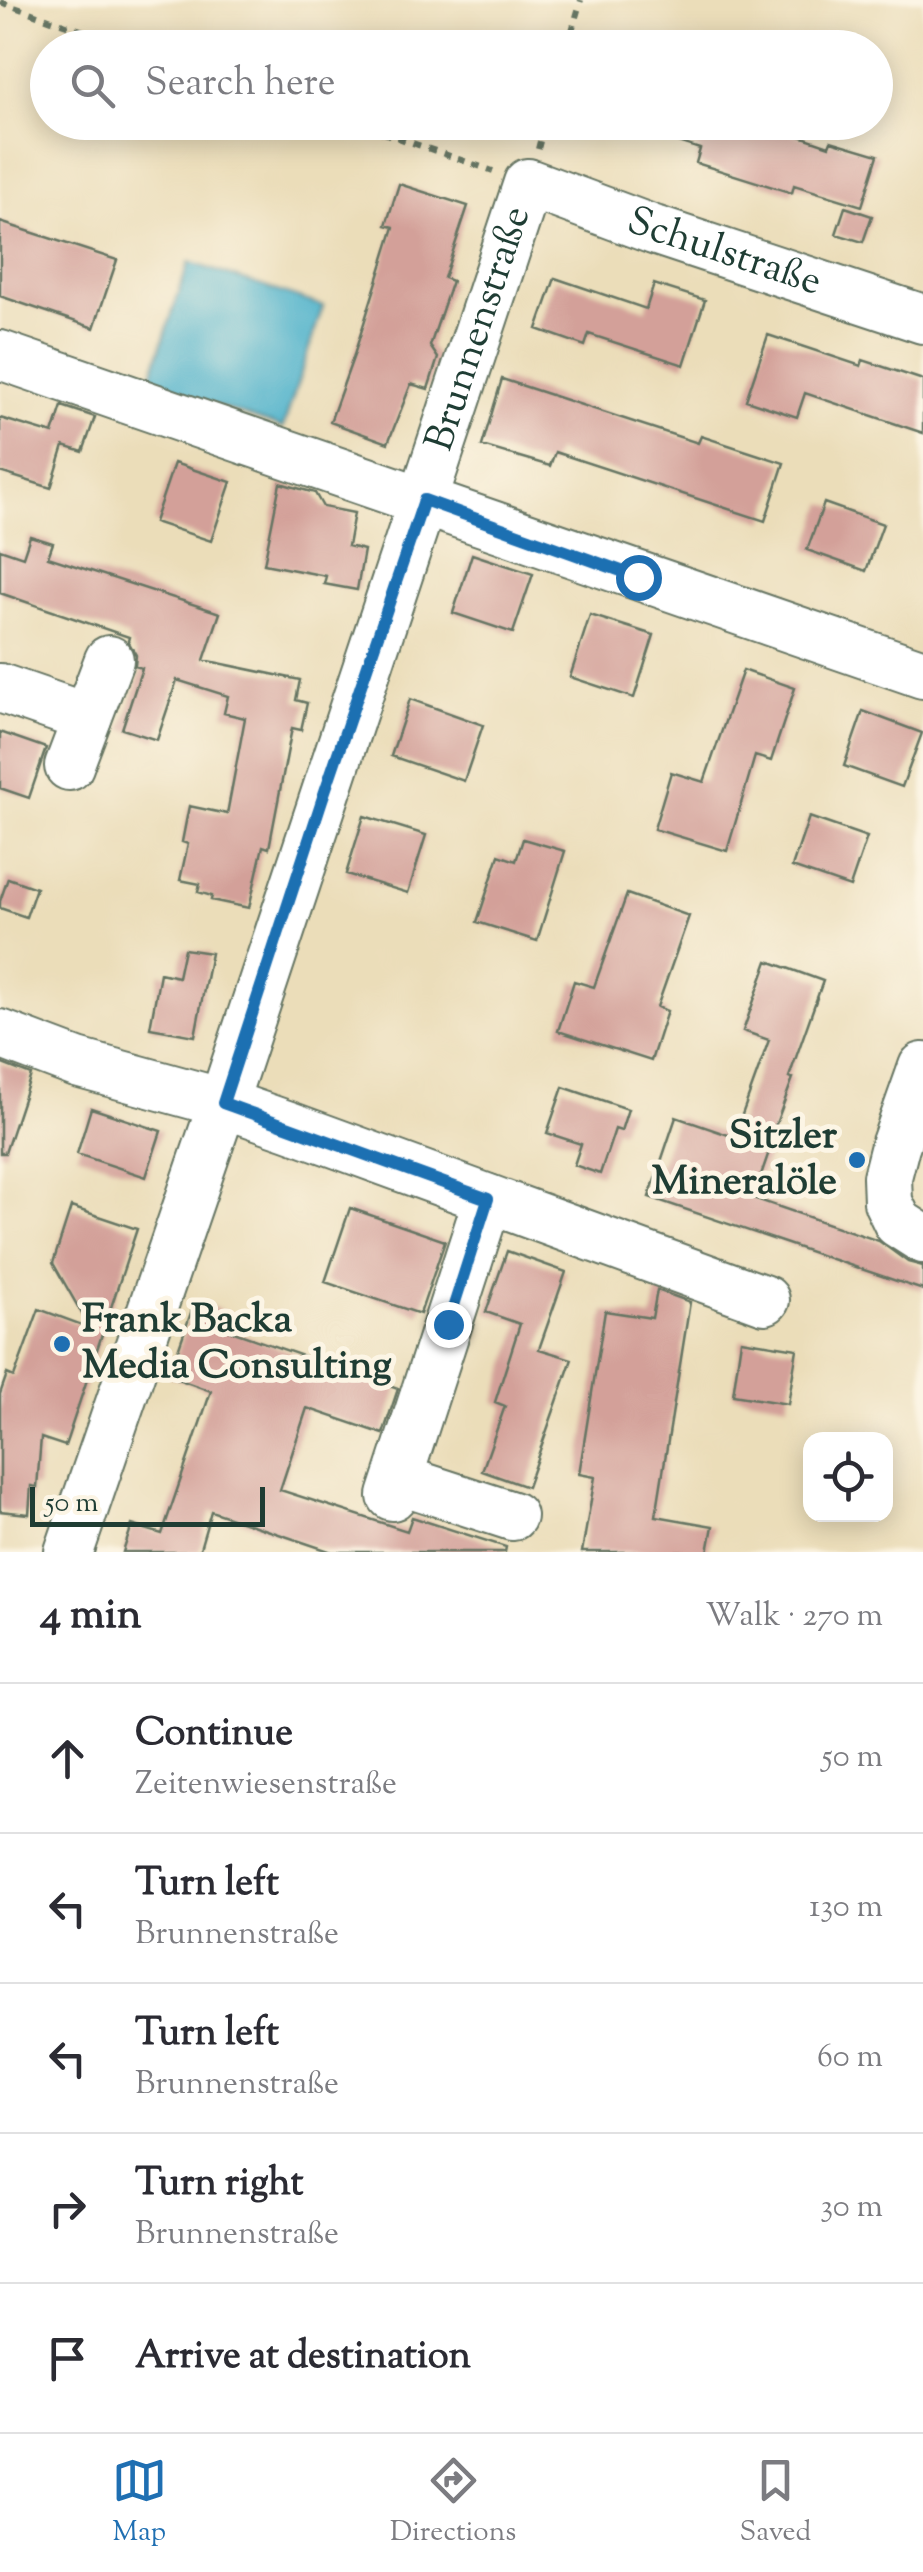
<!DOCTYPE html>
<html lang="en">
<head>
<meta charset="utf-8">
<style>
	body { margin:0; font-family:"Sorts Mill Goudy",serif; background:#f2f2f3; color:#2b2b33 }
	.controls { position:absolute; right:30px; bottom:30px; display:grid; overflow:hidden; border-radius:20px; box-shadow:0 5px 25px #0003 }
	.controls button { width:90px; height:90px; display:grid; place-items:center; padding:0; border:0; border-bottom:2px solid #e1e1e2; background:#fff; color:#2b2b33; font:50px sans-serif }
	.scale { position:absolute; left:30px; bottom:25px; width:235px; box-sizing:border-box; padding-left:10px; border:5px solid #1f3d34; border-top:0; font-size:28px; line-height:35px; white-space:nowrap; color:#1f3d34; -webkit-text-stroke:8px #fcf5e5; paint-order:stroke }
	.stop { position:absolute; width:30px; height:30px; margin:-22px; border:8px solid #1f6fb2; border-radius:50%; background:#fff }
	.stop.end { background:#1f6fb2; border-color:#fff; box-shadow:0 2px 10px #0008 }
	.list { margin:0; padding:0; list-style:none }
	h2 { display:flex; justify-content:space-between; align-items:center; height:130px; margin:0; padding:0 40px; font-size:42px }
	h2 small { font-size:32px; font-weight:400; color:#7c7c81 }
	.list li { display:grid; grid-template-columns:65px 1fr auto; gap:30px; align-items:center; box-sizing:border-box; height:150px; padding:0 40px; border-top:2px solid #e1e1e2 }
	.list b { display:block; font-size:38px; white-space:nowrap }
	.list p { margin:0; font-size:32px; white-space:nowrap; color:#7c7c81 }
	.list em { font-size:32px; font-style:normal; color:#7c7c81 }
	.icon { flex:none; width:55px; height:55px; fill:none; stroke:currentColor; stroke-width:2; stroke-linecap:round; stroke-linejoin:round }
	.map { position:relative; flex:none; width:923px; height:1552px; overflow:hidden }
	.search { position:absolute; background:#fff; box-shadow:0 5px 25px #0003; left:30px; right:30px; top:30px; height:110px; display:flex; align-items:center; gap:25px; box-sizing:border-box; padding:0 35px; border-radius:55px; color:#7c7c81; font-size:38px }
	.sheet { height:880px; background:#fff }
	nav { display:flex; justify-content:space-around; align-items:center; box-sizing:border-box; height:140px; border-top:2px solid #e1e1e2; background:#fff; font-size:28px; color:#7c7c81 }
	nav a { display:grid; justify-items:center; gap:5px }
	nav .on { color:#1f6fb2 }
	.map>svg:first-child { display:block }
	.water { fill:#4cb1cb; stroke:#367780; stroke-width:2.5 }
	.building { fill:#d3a099 }
	.lines { fill:none; stroke-linecap:round; stroke-linejoin:round }
	.minor-casing { stroke:#667563; stroke-width:52 }
	.path { stroke:#667563; stroke-width:6; stroke-dasharray:8 8; stroke-linecap:butt }
	.minor { stroke:#fff; stroke-width:48 }
	.route { stroke:#1f6fb2; stroke-width:12 }
	.poi-dot { fill:#1f6fb2; stroke:#fcf5e5; stroke-width:4 }
	.labels { text-anchor:middle; dominant-baseline:central; stroke-width:10; stroke-linejoin:round; paint-order:stroke }
	.street-label { font-size:40px; fill:#1f3d34; stroke:#fcf5e5 }
	.poi-label { font-size:40px; font-weight:bold; fill:#1f3d34; stroke:#fcf5e5; text-anchor:end }
</style>
</head>
<body>
<div class="map">
<svg width="923" height="1552" viewBox="0 0 923 1552">
	<rect width="100%" height="100%" fill="#fcf5e5"/>
	<filter id="ink" filterUnits="userSpaceOnUse"><feTurbulence type="fractalNoise" baseFrequency=".01" numOctaves="2"/><feDisplacementMap in="SourceGraphic" scale="20" xChannelSelector="R" yChannelSelector="G"/><feConvolveMatrix kernelMatrix="1 2 1 2 8 2 1 2 1" color-interpolation-filters="sRGB"/></filter>
	<filter id="wash" filterUnits="userSpaceOnUse"><feTurbulence type="fractalNoise" baseFrequency=".0048" numOctaves="4" result="noise"/><feDisplacementMap in="SourceGraphic" scale="40" xChannelSelector="R" yChannelSelector="G"/><feGaussianBlur stdDeviation="2.25" result="paint"/><feColorMatrix in="noise" values="0 0 0 0 0 0 0 0 0 0 0 0 0 0 0 0 0 1.4 0 .05"/><feComposite in="paint" operator="in"/></filter>
	<g filter="url(#wash)">
		<rect width="100%" height="100%" fill="#ebddb9"/>
		<path class="water" d="M189 262 323 306 283 428 149 383Z"/>
		<g id="blocks">
			<path class="building" d="M635 122H759L829 146 831 141 878 155 862 206 794 185 792 193 696 163 700 149 634 128Z
				M399 184 468 206 444 278 452 281 430 346 438 358 428 389 411 384 388 443 330 422 354 355 394 227 386 225Z
				M845 207 872 216 863 242 836 234Z
				M0 222 117 260 94 328 0 296Z
				M555 278 646 309 654 284 705 300 684 365 589 334 585 346 537 329Z
				M768 335 861 366 863 360 923 380V433L805 393 797 417 746 400Z
				M502 379 698 443 701 436 784 463 765 521 555 452 550 466 482 446Z
				M62 406 95 417 83 452 64 446 51 488 0 472V418L53 434Z
				M174 463 231 482 211 541 154 522Z
				M280 483 315 493 323 507 354 513 348 546 364 550 357 590 324 584 326 576 264 564Z
				M824 503 883 524 866 571 807 550Z
				M30 536 53 543 48 557 220 613 204 660 300 680 296 700 307 703 301 730 292 728 269 848 263 846 249 908 211 900 212 896 198 892 200 884 180 880 188 844 182 842 189 806 227 814 245 718 224 713 228 696 177 680 157 740 122 729 142 668 135 666 136 655 128 641 129 637 0 593V549L23 557Z
				M472 554 533 574 513 633 453 613Z
				M590 615 654 635 634 698 570 677Z
				M743 670 795 688 771 761 755 756 727 851 654 829 671 772 704 782Z
				M410 699 483 725 464 781 391 756Z
				M863 711 922 733 902 787 844 766Z
				M0 732 46 748 29 798 0 788Z
				M364 816 426 835 408 893 346 874Z
				M809 817 867 837 850 887 792 867Z
				M523 839 565 851 537 941 477 922 499 855 516 861Z
				M8 878 36 888 26 917 0 908V901Z
				M627 894 689 916 657 1007 667 1011 651 1061 558 1031 574 981 594 987Z
				M184 949 211 953 195 1036 150 1028 160 973 178 977Z
				M768 961 823 981 789 1077 793 1078 767 1148 770 1149 753 1198 879 1241 908 1262 923 1266V1290L649 1197 676 1117 734 1137 769 1040 743 1031Z
				M0 1063 31 1075 5 1153H0Z
				M563 1087 628 1109 621 1131 615 1129 600 1174 574 1165 581 1144 547 1133Z
				M91 1108 161 1131 146 1177 77 1154Z
				M71 1207 137 1229 65 1446 41 1438 37 1487 31 1486 29 1514 0 1511V1394L7 1374 14 1377 39 1309 90 1328 53 1263Z
				M350 1208 445 1241 420 1314 325 1282Z
				M507 1251 566 1272 539 1349 572 1359 527 1487 482 1471 505 1406 495 1402 520 1324 486 1312Z
				M657 1290 690 1302 656 1516 713 1526 708 1552H582L595 1477 579 1474 605 1311 652 1318Z
				M195 1301 234 1315 228 1330 398 1389 383 1434 307 1408 280 1490 407 1531 412 1517 506 1547 505 1552H332L211 1511 199 1552H123L132 1525 162 1534 211 1391 169 1376Z
				M741 1340 797 1349 788 1404 733 1395Z"/>
		</g>
	</g>
	<g filter="url(#ink)">
		<use href="#blocks" fill-opacity="0" stroke="#667563" stroke-width="2.5"/>
		<g class="lines">
			<defs>
				<g id="minor">
					<path d="M0 355 923 674"/>
					<path d="M0 688 87 718"/>
					<path d="M69 766 109 660"/>
					<path d="M0 1034 77 1063 223 1103 289 1126 765 1300"/>
					<path d="M923 1067 895 1146 887 1177 888 1202 898 1223 923 1239"/>
					<path d="M398 1479 512 1516"/>
					<path d="M392 1496 488 1199"/>
					<path id="s1" d="M69 1552 223 1103 528 183 654 230 923 319"/>
				</g>
			</defs>
			<use href="#minor" class="minor-casing"/>
			<path class="path" d="M0 2 133 48
				M567 48 581 0
				M352 122 493 171
				M538 149 545 122"/>
			<use href="#minor" class="minor"/>
		</g>
	</g>
	<g class="lines" filter="url(#ink)">
		<path class="route" d="M448 1324 488 1199 223 1103 322 800 424 500 638 577"/>
	</g>
	<g class="poi-dot">
		<circle cx="857" cy="1160" r="10"/>
		<circle cx="62" cy="1344" r="10"/>
	</g>
	<g class="labels">
		<g class="street-label">
			<text stroke="none"><textPath href="#s1" startOffset="1652">Schulstraße</textPath></text>
			<text stroke="none"><textPath href="#s1" startOffset="1290">Brunnenstraße</textPath></text>
		</g>
		<g class="poi-label">
			<text x="837" y="1137">Sitzler<tspan x="837" dy="46">Mineralöle</tspan></text>
			<text x="82" y="1321" text-anchor="start">Frank Backa<tspan x="82" dy="46">Media Consulting</tspan></text>
		</g>
	</g>
</svg>
<div class="controls">
<button><svg class="icon" aria-label="locate" viewBox="0 0 24 24"><circle cx="12" cy="12" r="6"/><path d="M12 2v4M12 18v4M2 12h4M18 12h4"/></svg></button>
</div>
<div class="scale">50 m</div>
<div class="stop" style="left:638px;top:577px"></div>
<div class="stop end" style="left:448px;top:1324px"></div>
<div class="search"><svg class="icon" aria-label="search" viewBox="0 0 24 24"><circle cx="10" cy="10" r="6"/><path d="M15 15l6 6"/></svg>Search here</div>
</div>
<section class="sheet">
<h2>4 min<small>Walk · 270 m</small></h2>
<ul class="list">
<li><svg class="icon" aria-label="ahead" viewBox="0 0 24 24"><path d="M12 20V5M6 11l6-6 6 6"/></svg><div><b>Continue</b><p>Zeitenwiesenstraße</p></div><em>50 m</em></li>
<li><svg class="icon" aria-label="left" viewBox="0 0 24 24"><path d="M17 20v-9H6M10 6l-5 5 5 5"/></svg><div><b>Turn left</b><p>Brunnenstraße</p></div><em>130 m</em></li>
<li><svg class="icon" aria-label="left" viewBox="0 0 24 24"><path d="M17 20v-9H6M10 6l-5 5 5 5"/></svg><div><b>Turn left</b><p>Brunnenstraße</p></div><em>60 m</em></li>
<li><svg class="icon" aria-label="right" viewBox="0 0 24 24"><path d="M7 20v-9h11M14 6l5 5-5 5"/></svg><div><b>Turn right</b><p>Brunnenstraße</p></div><em>30 m</em></li>
<li><svg class="icon" aria-label="arrive" viewBox="0 0 24 24"><path d="M6 21V4h12l-3 4 3 4H6"/></svg><div><b>Arrive at destination</b></div></li>
</ul>
</section>
<nav>
<a class="on"><svg class="icon" aria-label="map" viewBox="0 0 24 24"><path d="M3 6l6-2 6 2 6-2v14l-6 2-6-2-6 2zM9 4v14M15 6v14"/></svg>Map</a>
<a><svg class="icon" aria-label="directions" viewBox="0 0 24 24"><path d="M12 3l9 9-9 9-9-9zM9 14v-3h6M13 9l2 2-2 2"/></svg>Directions</a>
<a><svg class="icon" aria-label="saved" viewBox="0 0 24 24"><path d="M7 4h10v16l-5-4-5 4z"/></svg>Saved</a>
</nav>
</body>
</html>
